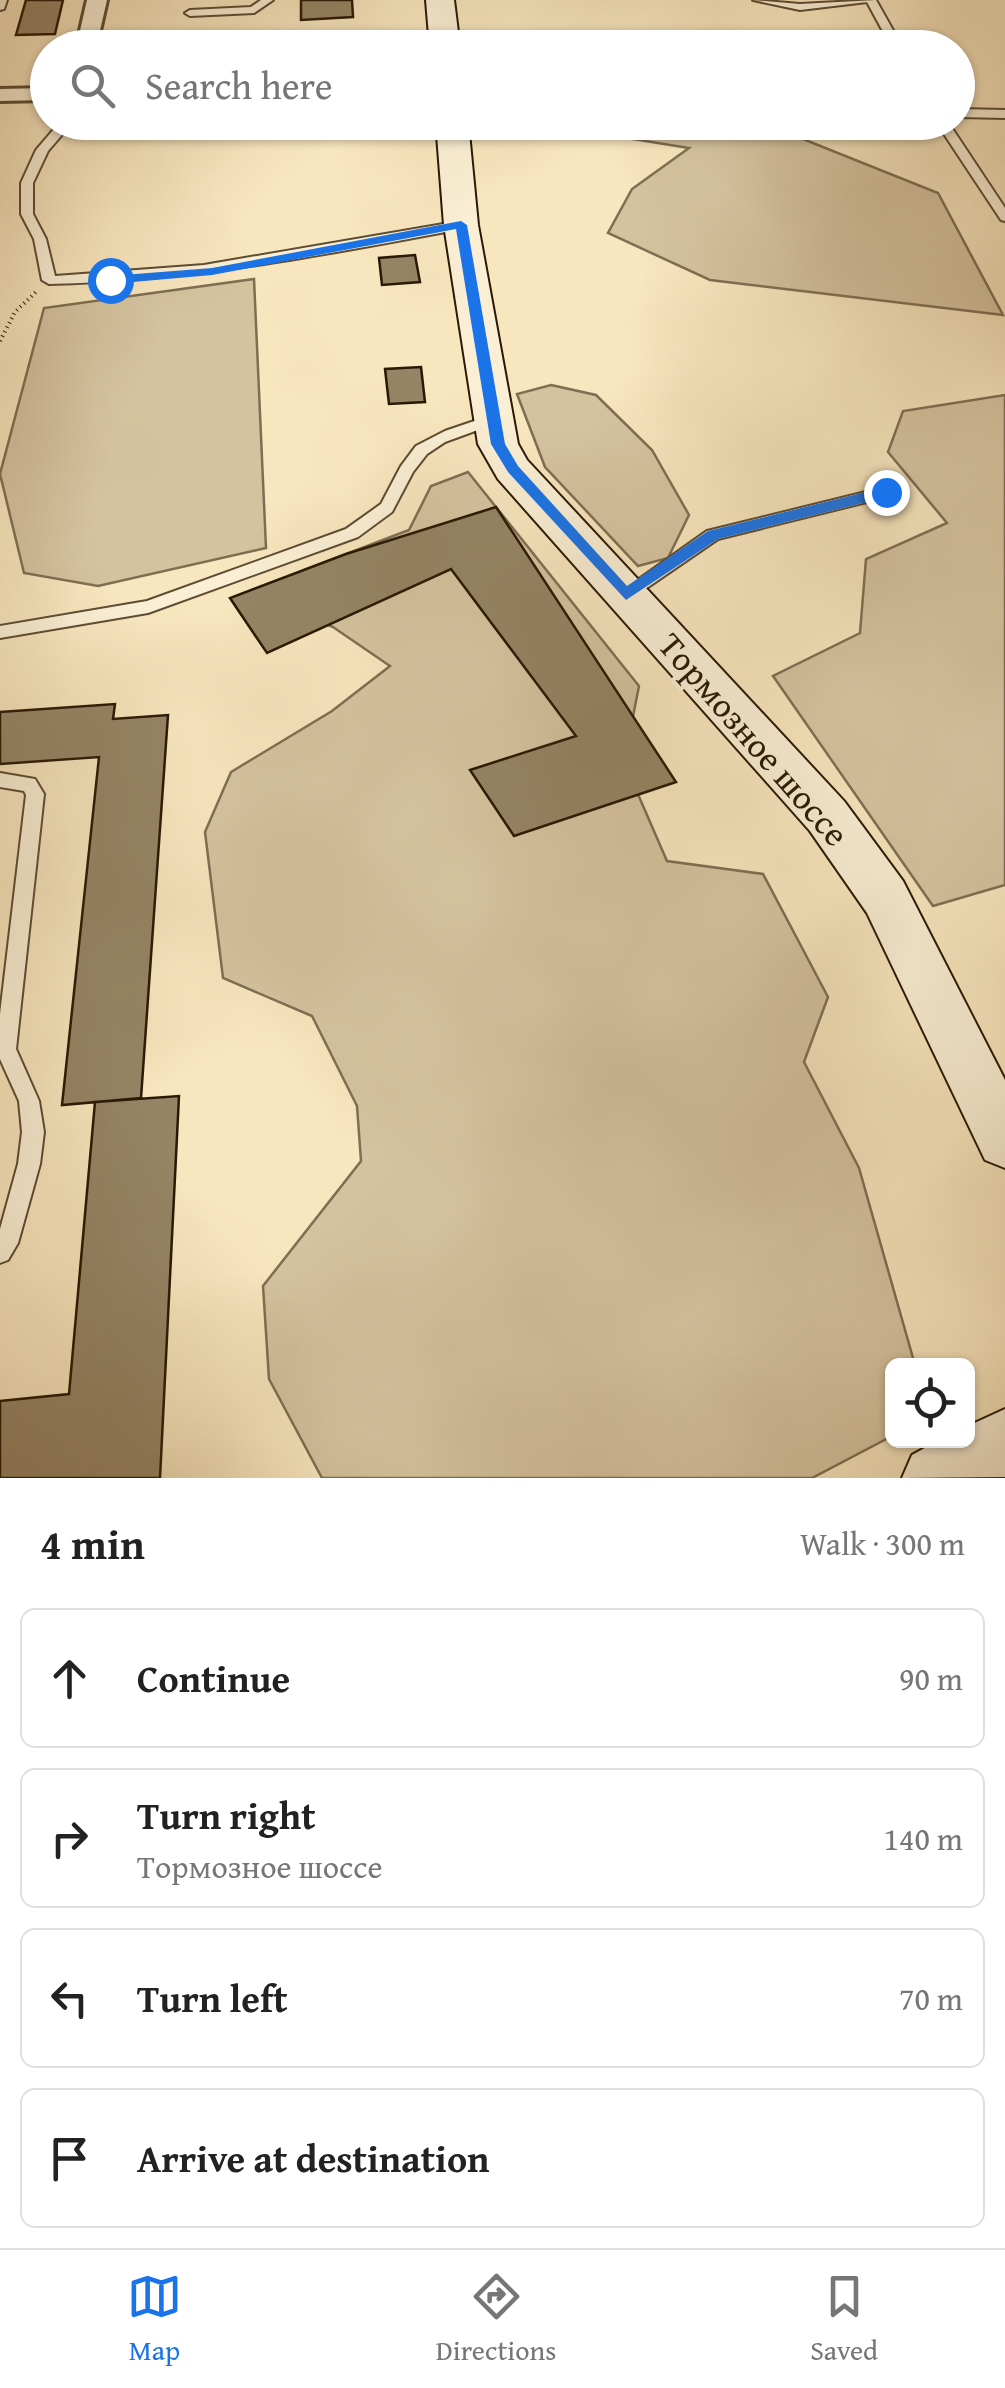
<!DOCTYPE html>
<html lang="en">
<head>
<meta charset="utf-8">
<style>
	body { margin:0; font-family:"Gentium Book Plus",serif; background:#f2f2f2; color:#222 }
	.controls { position:absolute; right:30px; bottom:30px; display:grid; overflow:hidden; border-radius:15px; box-shadow:0 2px 8px #0004 }
	.controls button { width:90px; height:90px; display:grid; place-items:center; padding:0; border:0; border-bottom:2px solid #e0e0e0; background:#fff; color:#222; font:50px sans-serif }
	.stop { position:absolute; width:30px; height:30px; margin:-22px; border:8px solid #1a73e8; border-radius:50%; background:#fff }
	.stop.end { background:#1a73e8; border-color:#fff; box-shadow:0 2px 10px #0008 }
	.list { margin:0; padding:0; list-style:none }
	h2 { display:flex; justify-content:space-between; align-items:center; height:130px; margin:0; padding:0 40px; font-size:42px }
	h2 small { font-size:32px; font-weight:400; color:#767676 }
	.list li { display:grid; grid-template-columns:65px 1fr auto; gap:30px; align-items:center; box-sizing:border-box; height:140px; margin:0 20px 20px; padding:0 20px; border:2px solid #e0e0e0; border-radius:15px }
	.list b { display:block; font-size:38px; white-space:nowrap }
	.list p { margin:0; font-size:32px; white-space:nowrap; color:#767676 }
	.list em { font-size:32px; font-style:normal; color:#767676 }
	.icon { flex:none; width:55px; height:55px; fill:none; stroke:currentColor; stroke-width:2; stroke-linecap:round; stroke-linejoin:round }
	.map { position:relative; flex:none; width:1005px; height:1478px; overflow:hidden }
	.search { position:absolute; background:#fff; box-shadow:0 2px 8px #0004; left:30px; right:30px; top:30px; height:110px; display:flex; align-items:center; gap:25px; box-sizing:border-box; padding:0 35px; border-radius:55px; color:#767676; font-size:38px }
	.sheet { height:770px; background:#fff }
	nav { display:flex; justify-content:space-around; align-items:center; box-sizing:border-box; height:140px; border-top:2px solid #e0e0e0; background:#fff; font-size:28px; color:#767676 }
	nav a { display:grid; justify-items:center; gap:5px }
	nav .on { color:#1a73e8 }
	.map>svg:first-child { display:block }
	.green { fill:#d5c39f; stroke:#7f6e52; stroke-width:2.5 }
	.building { fill:#958465; stroke:#291905; stroke-width:2.5 }
	.lines { fill:none; stroke-linecap:round; stroke-linejoin:round }
	.lane-casing { stroke:#5d4c33; stroke-width:4 }
	.street-casing { stroke:#5d4c33; stroke-width:6 }
	.secondary-casing { stroke:#291905; stroke-width:4 }
	.path { stroke:#291905; stroke-width:4; stroke-dasharray:1 4; stroke-linecap:butt }
	.lane { fill:#faefd5; fill-rule:evenodd }
	.street { fill:#faefd5; fill-rule:evenodd }
	.secondary { fill:#faefd5; fill-rule:evenodd }
	.route { fill:#1a73e8 }
	.labels { text-anchor:middle; dominant-baseline:central; stroke-width:8; stroke-linejoin:round; paint-order:stroke }
	.street-label { font-size:35px; fill:#291905; stroke:#faefd5 }
</style>
</head>
<body>
<div class="map">
<svg width="1005" height="1478" viewBox="0 0 1005 1478">
	<rect width="100%" height="100%" fill="#f8e6be"/>
	<filter id="stains"><feTurbulence type="fractalNoise" baseFrequency=".002" numOctaves="4"/><feColorMatrix values="0 0 0 0 .2 0 0 0 0 .09 0 0 0 0 .02 0 0 0 .5 -.17"/></filter>
	<radialGradient id="worn" r=".72"><stop offset=".6" stop-color="#630" stop-opacity="0"/><stop offset="1" stop-color="#630" stop-opacity=".3"/></radialGradient>
	<path class="green" d="M533 123H763L938 193 1003 315 710 280 608 233 632 189 689 148Z
		M254 279 266 548 98 586 24 573 0 474 44 308Z
		M551 385 596 395 652 450 689 515 668 558 638 566 545 467 517 394Z
		M1005 395V885L933 906 773 676 860 633 866 559 947 523 888 452 903 411Z
		M468 472 639 686 624 762 667 861 763 874 828 997 804 1062 859 1168 915 1365 892 1366V1436L812 1478H322L269 1379 263 1286 361 1161 357 1106 312 1016 223 978 205 832 231 772 332 711 390 666 333 627 281 605 304 570 409 530 431 486Z"/>
	<path class="building" d="M26 0H63L55 34 16 35Z
		M301 0H352L353 17 301 20Z
		M415 255 420 282 382 285 379 258Z
		M421 367 425 402 389 404 385 369Z
		M496 507 676 782 514 836 470 770 576 736 451 569 267 653 230 598 346 554Z
		M115 704 113 719 168 715 141 1098 62 1105 99 757 0 764V712Z
		M179 1096 160 1478H0V1401L69 1394 95 1102Z"/>
	<g class="lines">
		<defs>
			<path id="lane" d="M0 0H7L4 9 0 10Z
				M261 0H273L254 13 190 16 185 13 190 10 251 7Z
				M753 0 800 4 876 0 903 48H892L867 2 800 10Z
				M958 109 1005 110V118L958 117Z
				M60 122H73L48 151 33 183V214L46 239 55 276 204 265 461 221 467 225 461 229C324 255 189 281 49 284L42 280 34 239 21 214V183L36 150Z
				M936 122H948L1005 208V221L1001 220Z
				M492 415 499 420 497 423 445 442 427 454 413 472 392 512 358 537 148 613 0 638V626L147 601 346 529 381 504 401 466 416 446 445 431Z
				M886 487 891 488 894 492 891 496 718 539 632 598 626 600 618 594 707 531Z
				M0 773 35 779 44 794 16 1049 39 1101 44 1132 40 1164 18 1243 8 1260 0 1263V1229L18 1164 22 1132 19 1101 0 1059V1014L26 795 24 791 0 787Z"/>
			<path id="street" d="M87 0H107L96 48H76Z
				M48 88V100L0 101V89Z"/>
			<path id="secondary" d="M426 0H454L460 48H430Z
				M436 122H468L478 225 518 444 527 460 844 801 903 881 1005 1080V1168L985 1160 867 913 810 831 498 479 478 444 444 225Z
				M1005 1409V1477L902 1478 912 1455 939 1440H968V1426Z"/>
		</defs>
		<use href="#lane" class="lane-casing"/>
		<use href="#street" class="street-casing"/>
		<use href="#secondary" class="secondary-casing"/>
		<path class="path" d="M0 341 15 312 37 291"/>
		<use href="#lane" class="lane"/>
		<use href="#street" class="street"/>
		<use href="#secondary" class="secondary"/>
	</g>
	<path class="route" d="M461 221 467 225 505 444 518 466 627 586 708 531 886 487 891 489V496L718 539 626 600 508 472 491 444 456 229 212 275 110 284 104 280 110 276 212 268Z"/>
	<g class="labels">
		<g class="street-label">
			<text transform="translate(754 739) rotate(49)">Тормозное шоссе</text>
		</g>
	</g>
	<rect width="100%" height="100%" filter="url(#stains)"/>
	<rect width="100%" height="100%" fill="url(#worn)"/>
</svg>
<div class="controls">
<button><svg class="icon" aria-label="locate" viewBox="0 0 24 24"><circle cx="12" cy="12" r="6"/><path d="M12 2v4M12 18v4M2 12h4M18 12h4"/></svg></button>
</div>
<div class="stop" style="left:110px;top:280px"></div>
<div class="stop end" style="left:886px;top:492px"></div>
<div class="search"><svg class="icon" aria-label="search" viewBox="0 0 24 24"><circle cx="10" cy="10" r="6"/><path d="M15 15l6 6"/></svg>Search here</div>
</div>
<section class="sheet">
<h2>4 min<small>Walk · 300 m</small></h2>
<ul class="list">
<li><svg class="icon" aria-label="ahead" viewBox="0 0 24 24"><path d="M12 20V5M6 11l6-6 6 6"/></svg><div><b>Continue</b></div><em>90 m</em></li>
<li><svg class="icon" aria-label="right" viewBox="0 0 24 24"><path d="M7 20v-9h11M14 6l5 5-5 5"/></svg><div><b>Turn right</b><p>Тормозное шоссе</p></div><em>140 m</em></li>
<li><svg class="icon" aria-label="left" viewBox="0 0 24 24"><path d="M17 20v-9H6M10 6l-5 5 5 5"/></svg><div><b>Turn left</b></div><em>70 m</em></li>
<li><svg class="icon" aria-label="arrive" viewBox="0 0 24 24"><path d="M6 21V4h12l-3 4 3 4H6"/></svg><div><b>Arrive at destination</b></div></li>
</ul>
</section>
<nav>
<a class="on"><svg class="icon" aria-label="map" viewBox="0 0 24 24"><path d="M3 6l6-2 6 2 6-2v14l-6 2-6-2-6 2zM9 4v14M15 6v14"/></svg>Map</a>
<a><svg class="icon" aria-label="directions" viewBox="0 0 24 24"><path d="M12 3l9 9-9 9-9-9zM9 14v-3h6M13 9l2 2-2 2"/></svg>Directions</a>
<a><svg class="icon" aria-label="saved" viewBox="0 0 24 24"><path d="M7 4h10v16l-5-4-5 4z"/></svg>Saved</a>
</nav>
</body>
</html>
